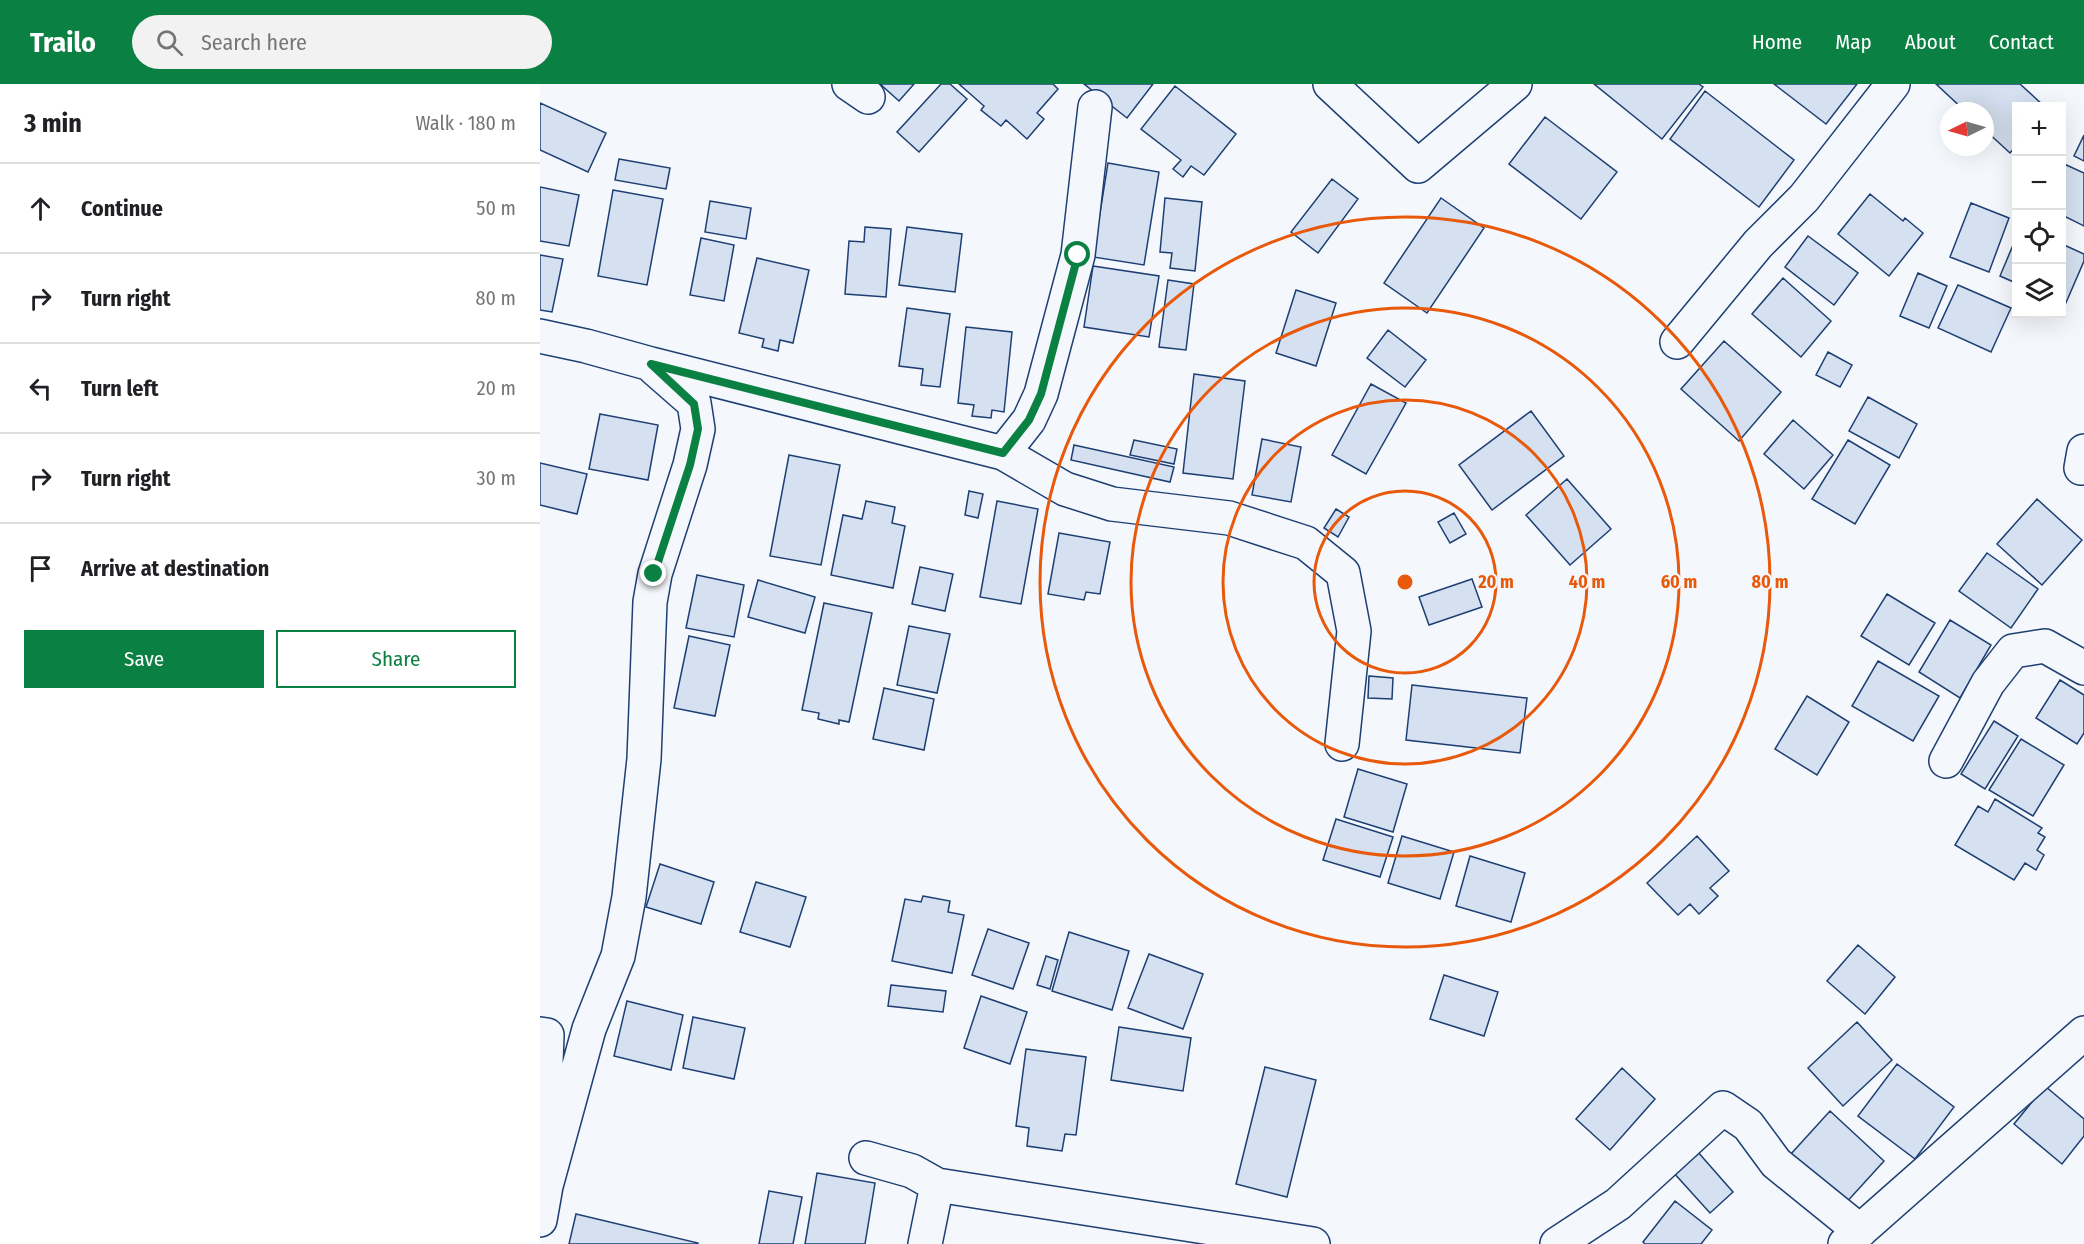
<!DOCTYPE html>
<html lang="en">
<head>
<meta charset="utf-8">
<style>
	body { margin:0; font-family:"Fira Sans Condensed",sans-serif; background:#f2f2f2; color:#202124 }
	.controls { position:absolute; right:18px; top:18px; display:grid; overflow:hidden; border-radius:0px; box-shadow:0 6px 24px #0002 }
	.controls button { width:54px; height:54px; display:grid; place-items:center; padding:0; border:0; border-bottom:2px solid #e0e0e0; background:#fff; color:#202124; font:30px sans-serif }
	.compass { position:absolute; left:1400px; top:18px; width:54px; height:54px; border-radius:50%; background:#fff; box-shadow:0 6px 24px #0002; rotate:265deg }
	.stop { position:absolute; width:18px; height:18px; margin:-14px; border:4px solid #0b8043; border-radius:50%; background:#fff }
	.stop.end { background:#0b8043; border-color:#fff; box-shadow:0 2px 6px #0008 }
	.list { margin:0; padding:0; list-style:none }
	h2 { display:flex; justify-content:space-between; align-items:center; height:78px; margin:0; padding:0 24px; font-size:26px }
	h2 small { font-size:20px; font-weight:400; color:#757577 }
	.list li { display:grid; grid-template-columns:39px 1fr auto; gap:18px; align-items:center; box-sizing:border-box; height:90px; padding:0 24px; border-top:2px solid #e0e0e0 }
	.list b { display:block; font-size:22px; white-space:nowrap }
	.list em { font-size:20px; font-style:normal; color:#757577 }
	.actions { display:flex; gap:12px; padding:18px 24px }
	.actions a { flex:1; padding:14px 0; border:2px solid #0b8043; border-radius:0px; text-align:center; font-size:21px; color:#0b8043 }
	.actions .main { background:#0b8043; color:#fff }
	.icon { flex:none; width:33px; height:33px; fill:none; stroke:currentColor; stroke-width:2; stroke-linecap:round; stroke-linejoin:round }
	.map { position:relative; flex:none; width:1544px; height:1160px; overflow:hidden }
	header { display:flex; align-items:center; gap:36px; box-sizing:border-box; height:84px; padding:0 30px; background:#0b8043; color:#fff }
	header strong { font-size:28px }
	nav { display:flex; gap:33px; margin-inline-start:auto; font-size:21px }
	.search { width:420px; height:54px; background:#f2f2f2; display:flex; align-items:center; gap:15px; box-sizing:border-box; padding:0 21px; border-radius:33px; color:#757577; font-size:22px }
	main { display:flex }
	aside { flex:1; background:#fff }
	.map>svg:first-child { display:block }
	.building { fill:#d5e0f0; stroke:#1d3f73; stroke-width:1.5 }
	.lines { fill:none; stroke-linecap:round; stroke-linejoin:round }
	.minor-casing { stroke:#1d3f73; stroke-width:36 }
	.minor { stroke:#f4f7fb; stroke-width:33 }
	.route { stroke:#0b8043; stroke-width:8 }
	.ring { fill:none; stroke:#e8590c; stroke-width:3 }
	.centre { fill:#e8590c; stroke:#f4f7fb; stroke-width:3 }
	.ring-label { font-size:18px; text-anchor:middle; font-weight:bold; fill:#e8590c; stroke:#f4f7fb; stroke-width:4.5; stroke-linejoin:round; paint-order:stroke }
</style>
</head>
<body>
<header>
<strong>Trailo</strong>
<div class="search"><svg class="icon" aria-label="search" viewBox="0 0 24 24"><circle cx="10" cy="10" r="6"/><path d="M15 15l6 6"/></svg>Search here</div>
<nav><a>Home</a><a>Map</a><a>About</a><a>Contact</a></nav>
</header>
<main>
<aside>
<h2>3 min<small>Walk · 180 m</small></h2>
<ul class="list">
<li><svg class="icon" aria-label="ahead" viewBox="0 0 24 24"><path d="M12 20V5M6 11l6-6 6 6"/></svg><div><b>Continue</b></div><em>50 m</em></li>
<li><svg class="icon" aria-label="right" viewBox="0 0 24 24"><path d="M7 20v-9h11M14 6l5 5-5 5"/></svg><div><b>Turn right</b></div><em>80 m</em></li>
<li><svg class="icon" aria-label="left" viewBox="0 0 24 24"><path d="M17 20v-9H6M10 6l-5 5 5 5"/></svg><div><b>Turn left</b></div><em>20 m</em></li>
<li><svg class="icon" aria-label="right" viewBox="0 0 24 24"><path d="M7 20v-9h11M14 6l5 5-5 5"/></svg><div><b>Turn right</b></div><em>30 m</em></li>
<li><svg class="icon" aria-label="arrive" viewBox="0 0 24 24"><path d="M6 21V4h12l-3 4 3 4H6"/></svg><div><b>Arrive at destination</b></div></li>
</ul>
<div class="actions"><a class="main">Save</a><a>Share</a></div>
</aside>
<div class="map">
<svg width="1544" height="1160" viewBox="0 0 1544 1160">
	<rect width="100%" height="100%" fill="#f4f7fb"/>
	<path class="building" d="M340 0H374L359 17Z
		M401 0H410L427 15 379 68 357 48Z
		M419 0H513L518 5 497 29 504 35 487 55 466 36 461 42 441 26 444 22Z
		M544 0H613L587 34Z
		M1054 0H1159L1163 3 1122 55Z
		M1234 0H1317L1286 40Z
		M1396 0H1480L1504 22H1476V62L1470 69 1445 46V27H1425Z
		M635 2 696 50 664 91 651 82 643 93 633 85 641 76 601 45Z
		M1165 7 1254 76 1219 123 1130 55Z
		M0 19 66 49 48 88 0 66Z
		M1005 33 1077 88 1041 135 969 80Z
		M1544 51V77L1534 72Z
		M79 75 130 84 126 105 75 96Z
		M568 79 619 88 604 181 553 173Z
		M1522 79 1544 89V142L1522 131Z
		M792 95 818 115 778 169 751 148Z
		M0 103 39 111 29 162 0 157Z
		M73 106 123 115 107 201 58 192Z
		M1330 110 1363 137 1365 134 1383 149 1349 192 1298 150Z
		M625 114 662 118 655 187 630 184 632 169 620 168Z
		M901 114 944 144 887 229 844 199Z
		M170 117 211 124 206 155 165 148Z
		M1431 119 1469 134 1449 188 1410 173Z
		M325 143 351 145 346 213 305 210 309 157 324 158Z
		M367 143 422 150 415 208 359 201Z
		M1268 152 1318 189 1294 221 1245 183Z
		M161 154 194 161 184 217 150 211Z
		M1476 154V199L1460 192Z
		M1522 160 1544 170V177L1525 221 1522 219Z
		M0 171 23 175 12 228 0 226Z
		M217 174 269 186 253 259 240 256 238 267 222 263 224 255 199 249Z
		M553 182 619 192 609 253 544 243Z
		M1378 189 1407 202 1389 244 1360 232Z
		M1243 194 1291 237 1261 273 1212 230Z
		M628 196 654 200 646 266 619 263Z
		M1418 201 1471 224 1451 268 1398 244Z
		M756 206 796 219 776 282 736 269Z
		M367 224 410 230 400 303 381 301 383 285 359 282Z
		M426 243 472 248 464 328 452 326 451 334 432 332 434 321 418 319Z
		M848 246 886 276 865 303 827 274Z
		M1184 257 1241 308 1199 357 1141 305Z
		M1288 268 1312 281 1300 303 1276 291Z
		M654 290 705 297 693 395 643 389Z
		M831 300 866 319 826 390 792 371Z
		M1328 313 1377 340 1359 374 1309 347Z
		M991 327 1024 372 952 426 919 381Z
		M60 330 118 341 108 396 49 385Z
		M1253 336 1293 371 1264 405 1224 370Z
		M722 355 761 363 751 418 712 411Z
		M594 356 637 365 634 380 590 371Z
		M1308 356 1350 381 1315 440 1272 415Z
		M534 361 634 383 630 398 531 376Z
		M249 371 300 381 281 481 230 472Z
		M0 379 47 390 37 430 0 421Z
		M1027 395 1071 445 1030 481 986 431Z
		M429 407 443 410 438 434 425 431Z
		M1497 415 1542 456 1502 501 1457 460Z
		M326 417 355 423 352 439 365 442 353 504 291 491 303 431 322 435Z
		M457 417 498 425 481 520 440 513Z
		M796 425 809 433 798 453 784 444Z
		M914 429 926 450 910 459 898 438Z
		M519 449 570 458 560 510 546 508 544 516 508 510Z
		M1447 469 1498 505 1471 544 1419 507Z
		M380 483 413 490 405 527 372 520Z
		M157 491 204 501 194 553 146 544Z
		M932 495 942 523 889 541 879 513Z
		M218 496 275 513 265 549 208 533Z
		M1347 510 1395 539 1369 581 1321 552Z
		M284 519 332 529 309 638 299 636V640L278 635 279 629 262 626Z
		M1410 536 1451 561 1420 614 1379 588Z
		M369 542 410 550 397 609 357 601Z
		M149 552 190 561 175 632 134 624Z
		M1338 577 1399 612 1373 657 1312 622Z
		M829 592 853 594 852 615 828 614Z
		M1520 596 1544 611V649L1537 660 1496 634Z
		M872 601 987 614 980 669 866 656Z
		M344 604 394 615 384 666 333 655Z
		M1267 612 1309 638 1277 691 1235 665Z
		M1454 637 1478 652 1445 705 1421 690Z
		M1481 655 1524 681 1493 732 1449 706Z
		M818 685 867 700 853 748 804 733Z
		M1455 715 1502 744 1498 749 1505 753 1497 766 1504 771 1496 786 1485 779 1474 796 1415 761 1438 722 1448 728Z
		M796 735 853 753 840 793 783 776Z
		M862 752 914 768 900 815 848 799Z
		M1157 752 1189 787 1170 804 1178 812 1159 830 1150 820 1138 831 1107 799Z
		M930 772 985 789 971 838 916 822Z
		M120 780 174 798 161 840 106 823Z
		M216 798 266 813 250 863 200 848Z
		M383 812 410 817 408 828 424 831 412 889 352 877 365 815 381 818Z
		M448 845 489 859 473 905 432 891Z
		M529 848 589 867 572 926 512 907Z
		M1318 861 1355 893 1325 930 1287 897Z
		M609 870 663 890 643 945 588 924Z
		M506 872 518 876 510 905 497 901Z
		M904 891 958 908 944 952 890 935Z
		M351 901 406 907 403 928 348 922Z
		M441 912 487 928 470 980 424 964Z
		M87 917 143 931 131 986 74 972Z
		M153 933 205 944 194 995 143 984Z
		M1317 938 1352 976 1303 1022 1268 984Z
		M579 943 651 954 643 1007 571 996Z
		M486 965 546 973 536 1051 525 1050 522 1067 487 1062 489 1044 476 1042Z
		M1357 980 1414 1023 1375 1075 1318 1032Z
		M725 983 776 996 747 1113 696 1100Z
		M1082 984 1115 1015 1070 1066 1036 1035Z
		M1505 1002 1544 1035V1052L1522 1080 1474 1040Z
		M1290 1027 1344 1077 1304 1121 1250 1071Z
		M1157 1067 1193 1108 1170 1129 1133 1088Z
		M277 1089 335 1099 325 1160H265Z
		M229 1107 262 1113 253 1160H219Z
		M1135 1117 1172 1146 1161 1160H1105L1103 1158Z
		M36 1130 158 1159V1160H29Z"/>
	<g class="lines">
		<defs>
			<path id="minor" d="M309 0 328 13
				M790 0 878 82 975 0
				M0 252 46 262 111 280 463 369 525 405 572 420 689 434 766 459 803 489 814 547 802 660
				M1137 258 1218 160 1264 114 1353 0
				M463 369 489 336 501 310 538 171 555 23
				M1541 384 1544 367
				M1406 677 1448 599 1473 567 1505 562 1544 584
				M0 950 7 951 3 1063
				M326 1074 372 1087 397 1101 773 1160
				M0 1136 6 1102 49 945 78 872 89 813 104 675 110 518 115 490 150 381 158 345 154 319 114 284
				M385 1160 397 1101
				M1017 1160 1078 1120 1183 1024 1208 1041 1236 1079 1320 1147
				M1305 1160 1544 949"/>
		</defs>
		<use href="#minor" class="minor-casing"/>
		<use href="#minor" class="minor"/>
	</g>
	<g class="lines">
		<path class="route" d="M114 490 150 381 158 345 154 320 111 280 463 369 489 336 501 310 538 171"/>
	</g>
	<g class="ring">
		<circle cx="865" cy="498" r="91"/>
		<circle cx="865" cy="498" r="182"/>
		<circle cx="865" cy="498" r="274"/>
		<circle cx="865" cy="498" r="365"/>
	</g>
	<circle cx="865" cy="498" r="9" class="centre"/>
	<g class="ring-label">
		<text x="956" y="504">20 m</text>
		<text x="1047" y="504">40 m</text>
		<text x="1139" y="504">60 m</text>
		<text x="1230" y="504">80 m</text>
	</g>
</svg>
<div class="controls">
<button>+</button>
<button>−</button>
<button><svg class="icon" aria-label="locate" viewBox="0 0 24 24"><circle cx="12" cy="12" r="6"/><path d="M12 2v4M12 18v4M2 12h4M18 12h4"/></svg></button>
<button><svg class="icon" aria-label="layers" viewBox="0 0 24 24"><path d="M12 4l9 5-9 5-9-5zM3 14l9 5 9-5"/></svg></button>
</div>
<svg class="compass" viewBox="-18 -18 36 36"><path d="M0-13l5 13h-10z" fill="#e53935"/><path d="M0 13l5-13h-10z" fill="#757577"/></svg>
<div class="stop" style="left:538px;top:171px"></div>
<div class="stop end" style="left:114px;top:490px"></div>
</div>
</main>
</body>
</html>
